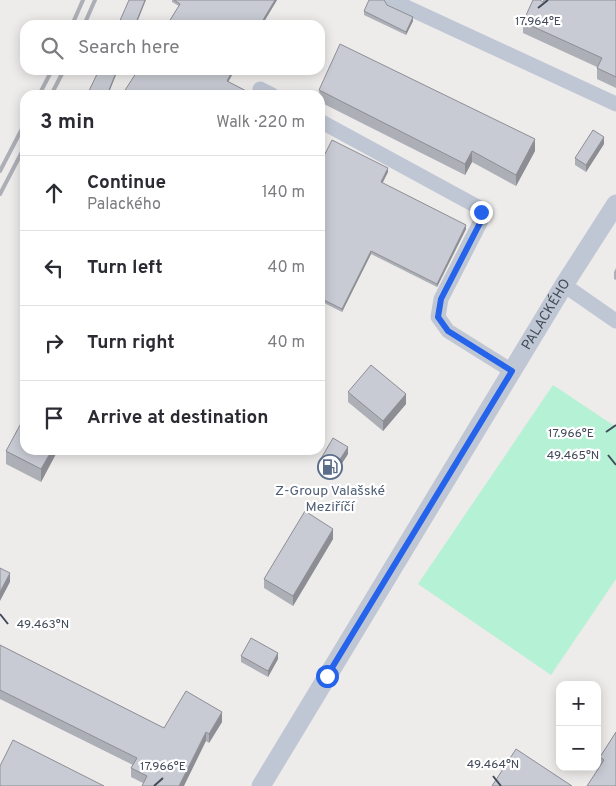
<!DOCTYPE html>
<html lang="en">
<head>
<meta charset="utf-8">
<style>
	body { margin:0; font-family:Overpass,sans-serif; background:#f2f2f3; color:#2b2b33 }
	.controls { position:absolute; right:15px; bottom:15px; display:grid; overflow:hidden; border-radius:10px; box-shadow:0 2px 12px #0003 }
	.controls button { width:45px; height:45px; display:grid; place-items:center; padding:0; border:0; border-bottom:1px solid #e1e1e2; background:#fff; color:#2b2b33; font:25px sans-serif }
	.stop { position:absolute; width:15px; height:15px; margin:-11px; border:4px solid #2563eb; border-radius:50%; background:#fff }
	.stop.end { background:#2563eb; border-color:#fff; box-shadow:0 1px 5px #0008 }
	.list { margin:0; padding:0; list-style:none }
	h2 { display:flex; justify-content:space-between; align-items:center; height:65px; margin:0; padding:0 20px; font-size:21px }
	h2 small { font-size:16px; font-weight:400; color:#7c7c81 }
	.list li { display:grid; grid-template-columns:32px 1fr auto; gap:15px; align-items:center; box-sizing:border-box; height:75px; padding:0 20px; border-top:1px solid #e1e1e2 }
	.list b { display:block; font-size:19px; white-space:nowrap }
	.list p { margin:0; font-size:16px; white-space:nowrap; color:#7c7c81 }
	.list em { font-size:16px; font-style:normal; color:#7c7c81 }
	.icon { flex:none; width:28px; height:28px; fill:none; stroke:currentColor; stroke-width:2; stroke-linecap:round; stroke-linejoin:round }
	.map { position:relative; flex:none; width:616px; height:786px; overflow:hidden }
	.search { position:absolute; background:#fff; box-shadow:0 2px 12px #0003; left:20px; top:20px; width:305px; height:55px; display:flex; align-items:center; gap:12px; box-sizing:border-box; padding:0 18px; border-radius:15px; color:#7c7c81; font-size:19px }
	.panel { position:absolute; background:#fff; box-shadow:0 2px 12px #0003; left:20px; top:90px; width:305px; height:365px; border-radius:15px }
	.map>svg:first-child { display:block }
	.green { fill:#b4f1d5 }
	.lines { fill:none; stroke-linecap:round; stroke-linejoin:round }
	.minor { stroke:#c0c7d4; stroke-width:15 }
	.tertiary { stroke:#c0c7d4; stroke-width:19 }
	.rail { stroke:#adafb6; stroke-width:4 }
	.wall { fill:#adafb6 }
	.shaded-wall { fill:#8d8e94 }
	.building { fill:#c9cbd4; stroke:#8d8e94 }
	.route { stroke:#2563eb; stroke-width:6 }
	.ticks { fill:none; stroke:#424b59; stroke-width:2 }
	.labels { text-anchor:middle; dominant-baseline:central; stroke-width:4.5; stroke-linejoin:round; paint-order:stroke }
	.street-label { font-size:14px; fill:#424b59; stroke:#fff }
	.service-label { font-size:14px; fill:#4e5e75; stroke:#fff }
	.ticks-label { font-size:12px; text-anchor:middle; fill:#424b59; stroke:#fff; stroke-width:4.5; stroke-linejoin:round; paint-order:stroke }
</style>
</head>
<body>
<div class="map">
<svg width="616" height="786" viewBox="0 0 616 786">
	<rect width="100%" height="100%" fill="#eeebeb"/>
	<path class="green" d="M553 385 616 427V579L551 675 418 584Z"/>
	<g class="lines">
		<path class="minor" d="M391 0 616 104
			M260 89 272 95
			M320 121 478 207 482 217 480 223 441 299 438 317 448 331 512 371
			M564 285 616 321"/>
		<path class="tertiary" id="s1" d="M261 786 564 285 616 204"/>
		<path class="rail" d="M72 25 83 0
			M84 25 95 0
			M39 95 52 70
			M51 95 64 70
			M0 171 25 123
			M0 194 25 146"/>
	</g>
	<path class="wall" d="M172 0H277L262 25H167L179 6 172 2Z
		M616 0V88L597 79V67L523 33V22L543 2Z
		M387 5 413 21 406 35 364 15V11Z
		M319 90 535 151 516 186 472 162 465 175 320 102Z
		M604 144 586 172 575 165V158Z
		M320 152 325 154 388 172 382 183 466 229 437 287 371 254 342 312 320 301Z
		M616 268V280L614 279V272Z
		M348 392 406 404 383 431 348 402Z
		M25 450H58L41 482 6 464V451Z
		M348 454 333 477 319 469V462Z
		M333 539 293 606 264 588V579Z
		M0 645 164 728 222 722 209 743 206 741 143 783 131 777V768L133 765 0 699Z
		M241 656 278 659 268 677 241 662Z
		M616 732V786L600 767V757Z"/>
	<path class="shaded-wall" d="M145 0H146L136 25H135Z
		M275 0H277L262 25H260Z
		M413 17V21L406 35V32Z
		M117 70H118L108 95H107Z
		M233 70H235L227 84V81Z
		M604 137V144L586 172V165Z
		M535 139V151L516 186V175Z
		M472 151V162L465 175V164Z
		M388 168V172L381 186V182Z
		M466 225V229L437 287V284Z
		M371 251V254L342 312V309Z
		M406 394V404L383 431V421Z
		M348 447V454L333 477V470Z
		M52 450H58L41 482V469Z
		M333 529V539L293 606V596Z
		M10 573V582L0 601V592Z
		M278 653V659L268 677V671Z
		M222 712V722L209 743V734Z
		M206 732V741L184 786H179Z"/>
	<path class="building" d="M129 0H145L135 25H118Z
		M174 0H275L260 25H167L180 4Z
		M369 0H384L387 5 413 17 406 32 364 11Z
		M533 0H540L543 2 544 0H616V77L597 68 602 58 523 22Z
		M340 44 535 139 516 175 472 151 465 164 319 90Z
		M99 70H117L107 95H87Z
		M138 70H233L227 81 254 95H122Z
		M593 130 604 137 586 165 575 158Z
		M332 140 388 168 381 182 466 225 437 284 371 251 342 309 320 298V152L325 154Z
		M371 365 406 394 383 421 348 392Z
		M25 416V450H52L41 469 6 451Z
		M333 438 348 447 333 470 319 462Z
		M305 511 333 529 293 596 264 579Z
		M0 568 10 573 0 592Z
		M251 638 278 653 268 671 241 656Z
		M0 645 164 728 186 691 222 712 209 734 206 732 179 786H142L147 776 131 768 137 758 0 690Z
		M616 732V786H587L604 760 600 757Z
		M13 740 104 786H0V766Z
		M516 749 572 786H492Z"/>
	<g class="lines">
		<path class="route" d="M327 676 512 371 448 331 438 317 441 299 480 223 481 212"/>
	</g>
	<path class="ticks" d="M538 8 548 0M606 432 616 425M608 455 616 465M0 614 8 624M493 776 501 786M154 786 163 778"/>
	<defs>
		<symbol id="fuel-ring" viewBox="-11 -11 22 22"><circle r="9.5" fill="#fff" stroke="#5c6f8a" stroke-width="1.5"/><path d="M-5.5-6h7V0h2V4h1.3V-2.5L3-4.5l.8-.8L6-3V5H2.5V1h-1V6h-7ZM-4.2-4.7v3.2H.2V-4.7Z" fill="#5c6f8a"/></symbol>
	</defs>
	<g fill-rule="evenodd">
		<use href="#fuel-ring" x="316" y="453" width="28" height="28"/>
	</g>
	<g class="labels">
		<g class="street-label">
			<text stroke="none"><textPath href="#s1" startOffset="551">PALACKÉHO</textPath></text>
		</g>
		<g class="service-label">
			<text x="330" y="491">Z-Group Valašské<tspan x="330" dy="16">Meziříčí</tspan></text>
		</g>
	</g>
	<g class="ticks-label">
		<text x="538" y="25">17.964°E</text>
		<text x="571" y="437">17.966°E</text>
		<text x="573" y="459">49.465°N</text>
		<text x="43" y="628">49.463°N</text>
		<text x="493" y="768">49.464°N</text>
		<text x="163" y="770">17.966°E</text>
	</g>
</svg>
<div class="controls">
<button>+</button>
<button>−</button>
</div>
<div class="stop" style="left:327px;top:676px"></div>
<div class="stop end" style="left:481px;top:212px"></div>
<div class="search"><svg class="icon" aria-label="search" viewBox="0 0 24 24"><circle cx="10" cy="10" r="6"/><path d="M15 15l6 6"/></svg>Search here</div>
<section class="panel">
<h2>3 min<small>Walk · 220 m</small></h2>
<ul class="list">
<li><svg class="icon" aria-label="ahead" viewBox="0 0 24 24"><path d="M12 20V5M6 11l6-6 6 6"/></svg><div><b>Continue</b><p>Palackého</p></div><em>140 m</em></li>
<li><svg class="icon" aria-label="left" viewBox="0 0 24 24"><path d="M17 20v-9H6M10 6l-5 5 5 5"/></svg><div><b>Turn left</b></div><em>40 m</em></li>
<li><svg class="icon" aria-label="right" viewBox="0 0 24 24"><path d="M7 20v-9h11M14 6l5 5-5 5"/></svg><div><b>Turn right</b></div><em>40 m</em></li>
<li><svg class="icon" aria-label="arrive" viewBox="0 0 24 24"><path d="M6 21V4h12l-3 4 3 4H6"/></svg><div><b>Arrive at destination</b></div></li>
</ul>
</section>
</div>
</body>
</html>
